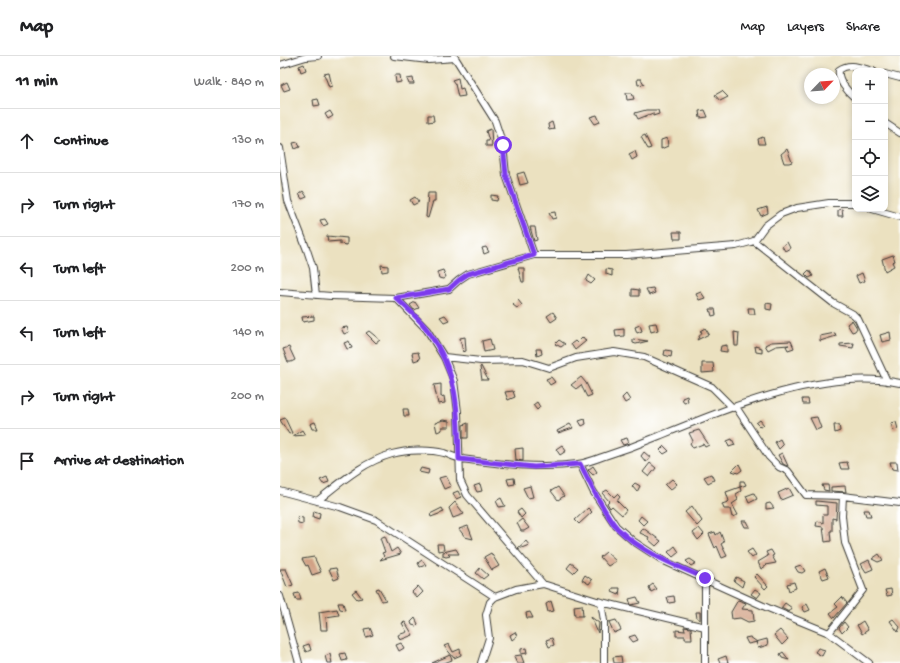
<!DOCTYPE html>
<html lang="en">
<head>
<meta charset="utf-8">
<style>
	body { margin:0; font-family:"Gochi Hand",sans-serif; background:#f6f6f6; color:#202124 }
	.controls { position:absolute; right:12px; top:12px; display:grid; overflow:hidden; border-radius:8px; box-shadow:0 2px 6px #0003 }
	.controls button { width:36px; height:36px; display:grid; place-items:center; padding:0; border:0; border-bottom:1px solid #e0e0e0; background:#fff; color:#202124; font:20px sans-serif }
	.compass { position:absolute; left:524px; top:12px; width:36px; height:36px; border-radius:50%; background:#fff; box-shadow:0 2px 6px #0003; rotate:65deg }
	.stop { position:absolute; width:12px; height:12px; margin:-9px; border:3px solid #7c3aed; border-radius:50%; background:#fff }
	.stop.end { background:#7c3aed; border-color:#fff; box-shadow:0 1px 4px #0008 }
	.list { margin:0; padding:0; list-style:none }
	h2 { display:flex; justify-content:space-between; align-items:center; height:52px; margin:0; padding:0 16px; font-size:17px }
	h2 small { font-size:13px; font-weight:400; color:#757577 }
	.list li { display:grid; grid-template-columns:26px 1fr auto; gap:12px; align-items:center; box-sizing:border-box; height:64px; padding:0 16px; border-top:1px solid #e0e0e0 }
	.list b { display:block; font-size:15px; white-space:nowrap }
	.list em { font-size:13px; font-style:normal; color:#757577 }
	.icon { flex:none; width:22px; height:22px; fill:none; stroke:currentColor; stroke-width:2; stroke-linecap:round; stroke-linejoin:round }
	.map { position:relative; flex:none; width:620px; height:607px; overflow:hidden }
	header { display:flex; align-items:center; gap:24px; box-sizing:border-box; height:56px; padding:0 20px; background:#fff; border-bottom:1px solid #e0e0e0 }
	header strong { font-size:19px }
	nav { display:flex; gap:22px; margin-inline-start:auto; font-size:14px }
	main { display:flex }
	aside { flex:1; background:#fff }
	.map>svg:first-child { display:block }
	.building { fill:#d1a185 }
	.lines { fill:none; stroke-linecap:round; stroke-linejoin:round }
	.street-casing { stroke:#3b3a35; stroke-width:8 }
	.street { stroke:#fff; stroke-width:6 }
	.route { stroke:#7c3aed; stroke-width:5 }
</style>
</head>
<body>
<header>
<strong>Map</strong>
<nav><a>Map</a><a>Layers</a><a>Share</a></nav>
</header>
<main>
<aside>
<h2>11 min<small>Walk · 840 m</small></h2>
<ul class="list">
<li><svg class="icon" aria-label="ahead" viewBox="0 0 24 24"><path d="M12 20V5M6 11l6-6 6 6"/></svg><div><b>Continue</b></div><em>130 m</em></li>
<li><svg class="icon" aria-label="right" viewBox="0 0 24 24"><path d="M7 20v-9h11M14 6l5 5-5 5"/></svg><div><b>Turn right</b></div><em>170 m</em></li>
<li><svg class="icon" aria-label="left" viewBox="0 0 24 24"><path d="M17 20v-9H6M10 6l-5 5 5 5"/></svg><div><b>Turn left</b></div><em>200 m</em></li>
<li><svg class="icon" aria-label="left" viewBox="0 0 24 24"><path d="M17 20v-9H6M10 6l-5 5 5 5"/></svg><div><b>Turn left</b></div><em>140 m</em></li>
<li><svg class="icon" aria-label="right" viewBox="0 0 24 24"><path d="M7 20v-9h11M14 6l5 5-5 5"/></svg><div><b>Turn right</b></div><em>200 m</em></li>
<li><svg class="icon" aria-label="arrive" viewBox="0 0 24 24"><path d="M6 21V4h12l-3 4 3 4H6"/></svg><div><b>Arrive at destination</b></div></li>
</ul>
</aside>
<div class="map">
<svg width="620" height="607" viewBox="0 0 620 607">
	<rect width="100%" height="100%" fill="#fff"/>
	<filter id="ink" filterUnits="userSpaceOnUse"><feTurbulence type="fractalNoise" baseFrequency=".025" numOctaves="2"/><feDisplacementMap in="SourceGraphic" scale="8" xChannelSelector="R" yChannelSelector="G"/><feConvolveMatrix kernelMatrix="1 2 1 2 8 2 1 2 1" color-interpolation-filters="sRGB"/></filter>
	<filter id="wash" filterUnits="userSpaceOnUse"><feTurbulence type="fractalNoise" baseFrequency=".012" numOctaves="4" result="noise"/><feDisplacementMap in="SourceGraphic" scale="16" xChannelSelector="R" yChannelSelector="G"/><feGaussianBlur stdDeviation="0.9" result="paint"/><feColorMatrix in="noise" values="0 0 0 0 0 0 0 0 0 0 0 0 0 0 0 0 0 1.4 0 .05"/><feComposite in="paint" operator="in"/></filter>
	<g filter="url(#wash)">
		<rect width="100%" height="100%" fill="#ebe1c0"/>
		<g id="blocks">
			<path class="building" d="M24 8 26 14 21 16 19 10Z
				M49 17 52 30 49 31 44 18Z
				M115 19H120L121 26 116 27Z
				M133 22 134 28H129L127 23Z
				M178 22 180 33 183 32 185 40 178 41 175 28 172 24Z
				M357 23H361L364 28 358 29Z
				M7 26 10 33 4 35 1 29Z
				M442 35 448 41 440 45 435 39Z
				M346 37H352L354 43 347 44Z
				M38 43 40 49 34 50 33 44Z
				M366 54H378L379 58 373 60V57L358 63 355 57Z
				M425 54 428 61 420 62 419 55Z
				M50 55 53 60 48 63 45 58Z
				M148 59H153L154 65 148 66Z
				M317 59 320 66 315 68 310 61Z
				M272 66 274 73 269 74 268 68Z
				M211 73 212 90H206V85H209L206 75Z
				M365 79 371 92 368 93 361 81Z
				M483 81 485 88H479L478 83Z
				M387 82 388 90 381 93V84Z
				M18 86 20 91 15 93 13 87Z
				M507 93 512 106 509 107H504L501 98Z
				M355 95 357 101 352 104 349 98Z
				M244 116 248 127 240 129 237 118Z
				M23 135 27 141 22 143 19 138Z
				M148 137H155V145H153L148 162 146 161Z
				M211 139 218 140 217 145 211 144Z
				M135 141 139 146 133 149 130 144Z
				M487 151 488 157 481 160 478 154Z
				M562 153 563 160H558V154Z
				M275 156 276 162 272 163 269 157Z
				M45 163 48 168 43 170 40 164Z
				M250 171H255L257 184 254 185Z
				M393 176H401V183H394Z
				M47 180 67 182V189L60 188V185L48 186Z
				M507 186 510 192 505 195 502 190Z
				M206 191 209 196 204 198 202 192Z
				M613 199 615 205 612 206 614 210 605 215 602 203Z
				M101 209 108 210V215L102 216Z
				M238 212H244V226H242Z
				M326 213 332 214V220L326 218Z
				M163 214 166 221 163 223 159 222 157 216Z
				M529 214 533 220 529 222 525 218Z
				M582 217 585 225 579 227 576 220Z
				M309 219 315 224 311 228 306 225Z
				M373 232 375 237 369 239 366 233Z
				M352 233 359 234V240H352Z
				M421 236 425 242 419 244 416 238Z
				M238 244 242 249 237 252 233 249Z
				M135 246 139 252 134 254 130 249Z
				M486 247 492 248 491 254 486 253Z
				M468 252H474L475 258H469Z
				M430 253H435L436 259 432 260Z
				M273 256 277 262 271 266 267 260Z
				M165 259 169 264 164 266 160 261Z
				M34 260V264L23 266 22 261Z
				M572 264 577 272 575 275 572 276 567 268Z
				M376 267 378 274 371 276 369 268Z
				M360 269 362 275 357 277 355 271Z
				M67 271 69 276 64 278 61 272Z
				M425 272 429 278 417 284 422 276 420 275Z
				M344 273V280L336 281 335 274Z
				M89 275 100 284 96 287 86 277Z
				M454 276 459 277 458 290H455Z
				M610 276 611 284 602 286 600 279Z
				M555 277 556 280 540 285V280Z
				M185 281 186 295 183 296 180 282Z
				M303 281 306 285 295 294 291 288 295 285 297 287Z
				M210 283 213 294 204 296 202 285Z
				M353 283 367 285H368L356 288 353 287Z
				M279 284 285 288 281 291 275 288Z
				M69 285 72 292 67 293 64 287Z
				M511 285 514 292 508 294 506 290 509 289 496 290 488 294 485 289 491 286Z
				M574 287 573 292 560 290V288Z
				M447 289V296L440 295 441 290Z
				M475 290 482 292V297L476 296Z
				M9 291 15 304 11 306H8L3 293Z
				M256 293H261L262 298 257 300Z
				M385 294 392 295 391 301 384 299Z
				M138 296 140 303 134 305 132 297Z
				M422 307H433L434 316 422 317Z
				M201 310 208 324H202L200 311Z
				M271 321 275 326 270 329 266 323Z
				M301 321 306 327 312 339 307 341 301 329 296 333 291 329Z
				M161 328V341L164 340 165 347 158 348 154 329Z
				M233 335 235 341 228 344 225 336Z
				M346 338 350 344 345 347 342 342Z
				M407 340 408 346 404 347 402 342Z
				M522 343H528L529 348H523Z
				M257 346 260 351 257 354 253 349Z
				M123 353H128L129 360H124Z
				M537 361 541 372 536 374 530 362Z
				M5 362 12 377 9 378 0 364Z
				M305 363 306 368 302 370 299 365Z
				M163 364 169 365V371H162V374L157 376 155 367Z
				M480 364 484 369 480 371 476 367Z
				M35 366 38 373H32L30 368Z
				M616 366 618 373 613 374 611 367Z
				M188 367V382H183V369Z
				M290 368 293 372 278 377 277 375Z
				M554 369H559L560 375 555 377Z
				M22 374 25 379 13 380Z
				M419 374 429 389 425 391 423 388 413 392 410 387 413 385 409 377Z
				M347 382 349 387 343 389 340 384Z
				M452 383 455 389 449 391 447 385Z
				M500 383 503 389 499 393 495 386Z
				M282 389 286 395 280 399 276 393Z
				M384 390 389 395 384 398 380 394Z
				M243 392V405L236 404 235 393Z
				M364 396 371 402 366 406 361 400Z
				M502 397 508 410H507L503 408 498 399Z
				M567 406 569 413H561L559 407Z
				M610 406H617L618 414 612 413Z
				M370 407 376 412 369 421 363 416Z
				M459 408 462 414 458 417 452 415Z
				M313 410 317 416 313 419 308 414Z
				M141 412 149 414 148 418 139 416Z
				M431 418 434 424 428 427 424 421Z
				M166 420 171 430 164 433 159 422Z
				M47 421 49 426 43 428 40 424Z
				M234 422 235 428 229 429 227 423Z
				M392 423 397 428 390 434 385 429Z
				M460 425H464L466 429 460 431 461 435 456 438 458 444 452 448 458 459 452 461 450 453H444L442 448 448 446 449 445 446 436 460 431Z
				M355 427 360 430 357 436 352 430Z
				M200 428 202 435 197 436 194 430Z
				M542 429H548L549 435 544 434Z
				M250 430 253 441 248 442 243 432Z
				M565 430 566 436 551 435V431Z
				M278 431 284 440 278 444 271 435Z
				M509 432 513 439 501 444 498 437Z
				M327 434 334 441 337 438 340 441 337 445 346 454 342 459 332 450 330 452 327 447 329 445 322 437Z
				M178 435 181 441 176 443 173 437Z
				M474 437 477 443 469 447 466 440Z
				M221 442 225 450 219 451 216 445Z
				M536 445 557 447 556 463 552 462V475H550L551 485 545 486 543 471 536 470 537 465 543 467V459H547V450L536 449Z
				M175 446 184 458 173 462 169 452Z
				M490 447 494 452 486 453V448Z
				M412 450 422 465 417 470 405 456Z
				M162 452 164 456 151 461 150 458Z
				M308 452 312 456 299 468 295 464Z
				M241 453 245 458 241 462 237 456Z
				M584 454H589L591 460H586Z
				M34 455 40 457 39 463 33 461Z
				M361 460 367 465 363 469 358 464Z
				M17 461 23 462V468L18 467Z
				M242 463 249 472 244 475H241L237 467Z
				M462 465H467L470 471H465Z
				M188 470 193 483 185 481 179 473Z
				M363 472 381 485 376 490 368 483 369 481 360 477Z
				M419 472 424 478 418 484 413 477Z
				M435 476 436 479 440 476 444 486 441 488 447 500 442 502 437 490 435 492 429 478Z
				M105 480 111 496 117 492 121 498 100 504 104 500 102 497 105 496 100 482Z
				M246 485 249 489 239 493 238 492Z
				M157 488H163L164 494 158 495Z
				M395 490 399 496 393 501 388 496Z
				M176 493 179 498H168L170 500 166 501 163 500V496Z
				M472 493 476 499 472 502 467 496Z
				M491 494 494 499 492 500 496 507 485 509 486 510 481 513 478 506 488 500 486 496Z
				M326 496 336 505 328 510 320 501Z
				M211 497 219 510 212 514 204 501Z
				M599 498 603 504 598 506 592 503Z
				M34 501 41 516 32 519 28 509 26 510 22 503Z
				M410 503 416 507 411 510 406 505Z
				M142 504 146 509 140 511 138 507Z
				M589 504 593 513 586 516 581 508Z
				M291 507 298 512 293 517 287 512Z
				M521 509 525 515 522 517 518 516 515 511Z
				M56 512 59 522 54 524 49 513Z
				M200 512 208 519 203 523 196 517Z
				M545 512 549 521 543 523 539 515Z
				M0 513H6L13 529 7 531Z
				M477 518 488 530 485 533 474 521Z
				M305 519 312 524 309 528 302 524Z
				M456 521 464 525 462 531 454 525Z
				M514 526 516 532 509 535 507 528Z
				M373 528 377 533 371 536 369 531Z
				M138 530 143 536 137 542 132 536Z
				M99 532 106 544 102 545 96 533Z
				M333 532H340L339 539 332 536Z
				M475 533 481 537 477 542 471 538Z
				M611 533 612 539 607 540 605 534Z
				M76 534 82 542 77 543 72 537Z
				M19 537 21 544H16L14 538Z
				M394 540 395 546 389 547 387 541Z
				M357 541 360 547 351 549 349 543Z
				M562 541 567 547 554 562 550 557 558 551 555 548Z
				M458 544 466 547 462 553 473 554 474 565 468 566 460 562 452 563 451 556Z
				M271 545 274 555 268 556 266 548Z
				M58 547H63L65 554 60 553Z
				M505 547 512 552 509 556 501 552Z
				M527 548 530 554 525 556 522 551Z
				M302 549 303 560H295L294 550Z
				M57 553 59 559 46 561 47 574H41L39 556Z
				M250 556 253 562H247L246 557Z
				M416 556H420V564L417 562Z
				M311 561 319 567 318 577Z
				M135 562 138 568 136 570 132 569 131 566Z
				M613 563 620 571 618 576 610 565Z
				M336 564 341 574 334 577 329 566Z
				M583 565 588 574 582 578 577 569Z
				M125 566 133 579 120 584 118 579 127 576 122 567Z
				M564 566 568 571 562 577 559 572Z
				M404 571 411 572 412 583H405V580H396V574L405 575Z
				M90 572 93 579 86 581 84 573Z
				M500 574 508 583 502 589 494 579Z
				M235 576 237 580 232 584 230 579Z
				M355 579 358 584 353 586 349 581Z
				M470 581 477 586 468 588 465 582Z
				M272 582 274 589 269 591 266 584Z
				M487 583 488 589 478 592 476 586Z
				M121 587 124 592 119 595 116 589Z
				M29 588 31 594 26 596 23 590Z
				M169 588 173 596 180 593 181 599 174 602 164 590Z
				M246 592 247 597 241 598V593Z
				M538 592 545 594 542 600 535 596Z
				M503 596 509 604 502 602 500 598Z
				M65 597 67 604 62 605 60 598Z
				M50 598 52 607H47L45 600Z
				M170 599 172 604 164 607H152Z
				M241 599 244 607H237L234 600Z
				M341 600 342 607H334L333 601Z
				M446 600 448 607H440L438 603Z"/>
		</g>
	</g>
	<g filter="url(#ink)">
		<use href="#blocks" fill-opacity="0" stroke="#3b3a35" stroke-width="1"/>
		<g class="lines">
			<defs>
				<path id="street" d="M114 0 149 4 175 2
					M174 0 215 65 223 89 226 119 254 199
					M0 9 26 1 38 0
					M605 18 620 22
					M575 42C568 36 557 24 559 14 570 6 581 12 593 15
					M605 67 620 77
					M0 92 8 145 27 194 33 212 36 239
					M592 153 620 161
					M474 185 553 247 573 258 578 263 607 325
					M0 236 51 240 116 242 169 233 179 224 188 218 254 199H346L456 190 474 185 485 170 501 158 517 152 549 147H575
					M116 242 147 274 164 301 174 325 178 356 180 424 187 439 263 528
					M164 301 201 305 243 304 269 312 296 302 334 296 364 301 432 331 453 352
					M456 351 489 401 499 411 508 415 526 439 563 440 620 447
					M300 408 313 435 336 470 353 485 382 504 488 552 549 577 589 607
					M0 435 60 451 96 464 215 541
					M37 445C60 427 83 406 112 398 127 394 149 393 164 397 170 399 176 402 182 403 221 408 259 413 298 408 306 407 314 404 322 401 341 395 360 388 379 380 448 352 546 311 620 327
					M425 522V607
					M0 540 19 607
					M321 546 324 565V607
					M549 577 583 534 565 487 562 460 563 440
					M201 607 209 582 206 559 210 546 215 541 236 533 263 528 317 545 425 571"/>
			</defs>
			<use href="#street" class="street-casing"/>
			<use href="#street" class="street"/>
		</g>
	</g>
	<g class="lines" filter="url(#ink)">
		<path class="route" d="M223 89 226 119 254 199 188 218 179 224 169 233 116 242C127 252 140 263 148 275 178 317 178 353 179 403L254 411 300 408C310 427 323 456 337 472 361 496 394 509 425 522"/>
	</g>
</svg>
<div class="controls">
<button>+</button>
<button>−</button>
<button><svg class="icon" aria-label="locate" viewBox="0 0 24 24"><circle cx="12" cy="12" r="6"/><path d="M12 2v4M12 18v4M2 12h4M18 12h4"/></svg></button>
<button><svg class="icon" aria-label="layers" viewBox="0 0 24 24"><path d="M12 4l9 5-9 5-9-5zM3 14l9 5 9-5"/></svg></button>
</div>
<svg class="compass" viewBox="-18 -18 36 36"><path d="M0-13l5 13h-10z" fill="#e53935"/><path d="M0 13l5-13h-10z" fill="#757577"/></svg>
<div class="stop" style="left:223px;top:89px"></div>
<div class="stop end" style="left:425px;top:522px"></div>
</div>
</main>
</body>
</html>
